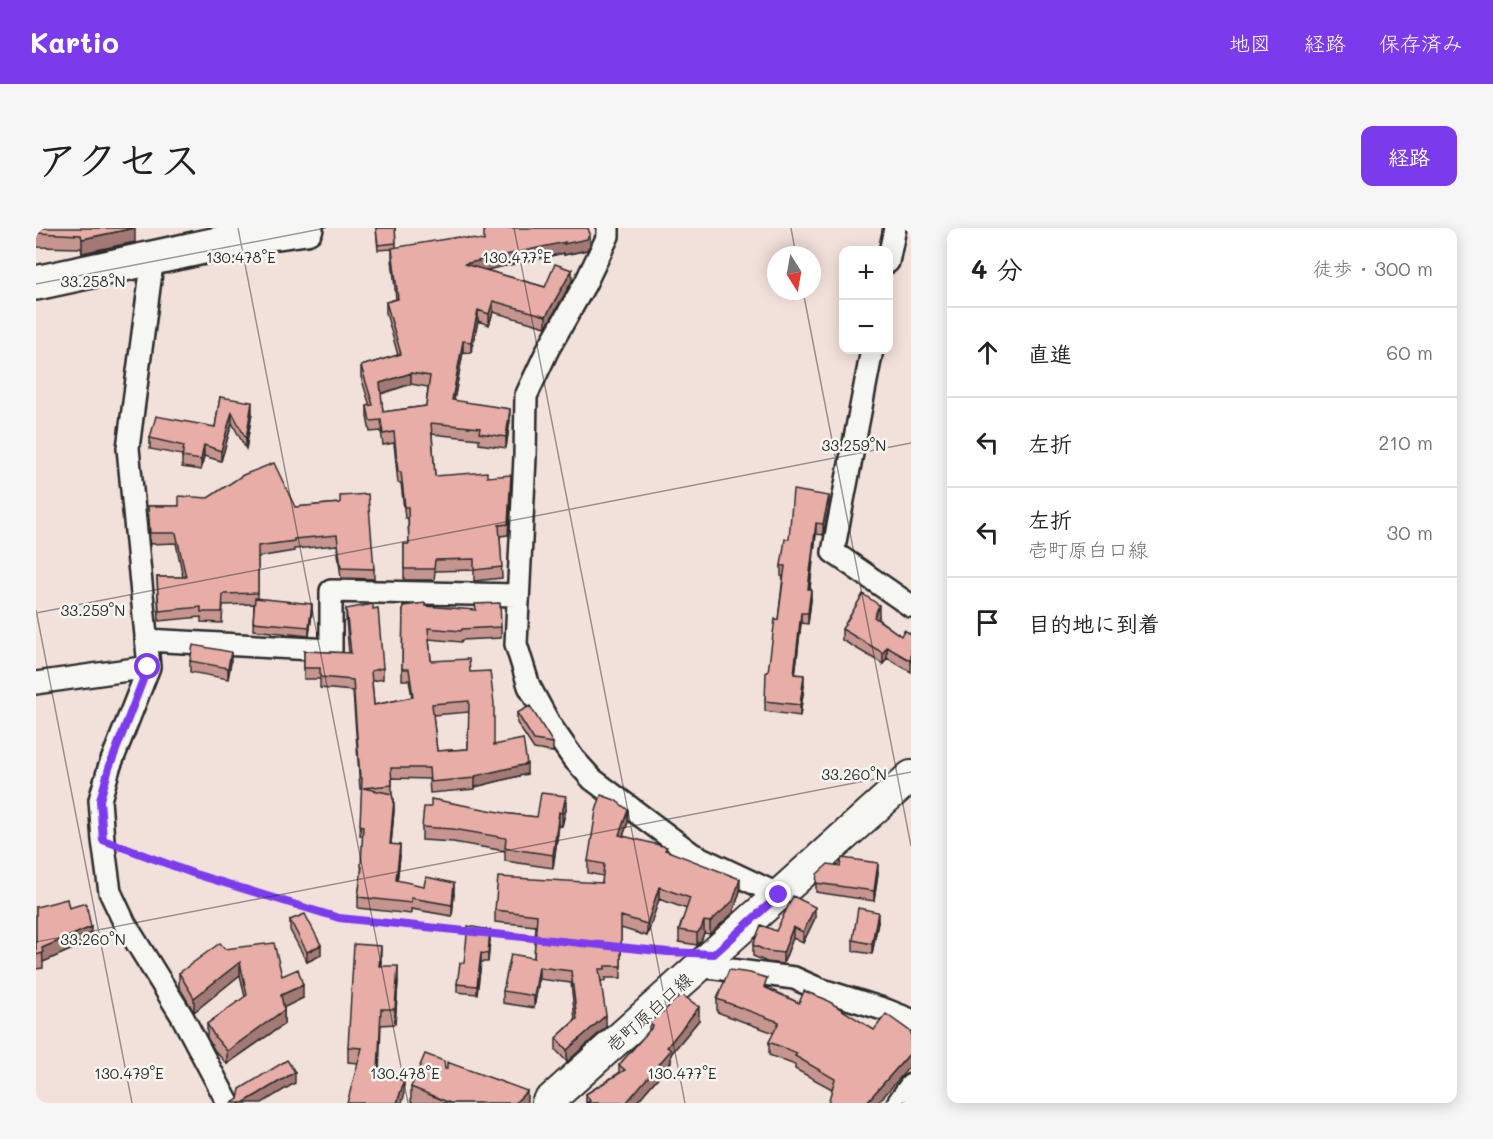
<!DOCTYPE html>
<html lang="ja">
<head>
<meta charset="utf-8">
<style>
	body { margin:0; font-family:Mali,"Klee One",sans-serif; background:#f6f6f6; color:#202124 }
	.controls { position:absolute; right:18px; top:18px; display:grid; overflow:hidden; border-radius:12px; box-shadow:0 3px 15px #0003 }
	.controls button { width:54px; height:54px; display:grid; place-items:center; padding:0; border:0; border-bottom:2px solid #e0e0e0; background:#fff; color:#202124; font:30px sans-serif }
	.compass { position:absolute; left:731px; top:18px; width:54px; height:54px; border-radius:50%; background:#fff; box-shadow:0 3px 15px #0003; rotate:169deg }
	.stop { position:absolute; width:18px; height:18px; margin:-14px; border:4px solid #7c3aed; border-radius:50%; background:#fff }
	.stop.end { background:#7c3aed; border-color:#fff; box-shadow:0 2px 6px #0008 }
	.list { margin:0; padding:0; list-style:none }
	h2 { display:flex; justify-content:space-between; align-items:center; height:78px; margin:0; padding:0 24px; font-size:26px }
	h2 small { font-size:20px; font-weight:400; color:#757577 }
	.list li { display:grid; grid-template-columns:39px 1fr auto; gap:18px; align-items:center; box-sizing:border-box; height:90px; padding:0 24px; border-top:2px solid #e0e0e0 }
	.list b { display:block; font-size:22px; white-space:nowrap }
	.list p { margin:0; font-size:20px; white-space:nowrap; color:#757577 }
	.list em { font-size:20px; font-style:normal; color:#757577 }
	.icon { flex:none; width:33px; height:33px; fill:none; stroke:currentColor; stroke-width:2; stroke-linecap:round; stroke-linejoin:round }
	.map { position:relative; flex:none; width:875px; height:875px; overflow:hidden; border-radius:12px }
	header { display:flex; align-items:center; gap:36px; box-sizing:border-box; height:84px; padding:0 30px; background:#7c3aed; color:#fff }
	header strong { font-size:28px }
	nav { display:flex; gap:33px; margin-inline-start:auto; font-size:21px }
	.intro { display:flex; align-items:center; justify-content:space-between; box-sizing:border-box; height:144px; padding:0 36px }
	h1 { margin:0; font-size:42px }
	.button { padding:15px 27px; border-radius:12px; background:#7c3aed; color:#fff; font-size:21px; font-weight:700 }
	main { display:flex; gap:36px; padding:0 36px }
	aside { flex:1; background:#fff; border-radius:12px; box-shadow:0 3px 15px #0003 }
	.map>svg:first-child { display:block }
	.lines { fill:none; stroke-linecap:round; stroke-linejoin:round }
	.minor-casing { stroke:#2b2b2b; stroke-width:26 }
	.secondary-casing { stroke:#2b2b2b; stroke-width:34 }
	.primary-casing { stroke:#2b2b2b; stroke-width:38 }
	.path { stroke:#2b2b2b; stroke-width:4; stroke-dasharray:4.5 4.5; stroke-linecap:butt }
	.minor { stroke:#f6f6f2; stroke-width:21 }
	.secondary { stroke:#f6f6f2; stroke-width:30 }
	.primary { stroke:#f6f6f2; stroke-width:33 }
	.wall { fill:#c7958f; stroke:#2b2b2b; stroke-width:1.5; fill-rule:evenodd }
	.shaded-wall { fill:#a27974; stroke:#2b2b2b; stroke-width:1.5 }
	.building { fill:#e7ada6; stroke:#2b2b2b; stroke-width:1.5; fill-rule:evenodd }
	.route { stroke:#7c3aed; stroke-width:8 }
	.ticks { fill:none; stroke:#2b2b2b; stroke-width:1.5; stroke-opacity:0.45 }
	.labels { text-anchor:middle; dominant-baseline:central; stroke-width:5; stroke-linejoin:round; paint-order:stroke }
	.street-label { font-size:18px; fill:#2b2b2b; stroke:#f6f6f2 }
	.ticks-label { font-size:15px; text-anchor:middle; fill:#2b2b2b; stroke:#f6f6f2; stroke-width:5; stroke-linejoin:round; paint-order:stroke }
</style>
</head>
<body>
<header>
<strong>Kartio</strong>
<nav><a>地図</a><a>経路</a><a>保存済み</a></nav>
</header>
<div class="intro"><h1>アクセス</h1><a class="button">経路</a></div>
<main>
<div class="map">
<svg width="875" height="875" viewBox="0 0 875 875">
	<rect width="100%" height="100%" fill="#f2e0db"/>
	<filter id="ink" filterUnits="userSpaceOnUse"><feTurbulence type="fractalNoise" baseFrequency=".0167" numOctaves="2"/><feDisplacementMap in="SourceGraphic" scale="12" xChannelSelector="R" yChannelSelector="G"/><feConvolveMatrix kernelMatrix="1 2 1 2 8 2 1 2 1" color-interpolation-filters="sRGB"/></filter>
	<g filter="url(#ink)">
		<g class="lines">
			<defs>
				<path id="minor" d="M572 0V8L549 56 512 121 490 168 489 229 480 416 493 458 514 497 537 530 556 551 656 626 743 667
					M117 29 92 220 113 439 73 540 64 572 67 612 74 664 89 696 146 788 192 875
					M852 34 859 0
					M836 122 797 324 875 378
					M110 412 295 422V363L482 367
					M0 455 113 439
					M664 738 758 750 783 761 850 782 875 792
					M862 875 875 857"/>
				<path id="secondary" d="M511 875 875 548"/>
				<path id="primary" d="M0 55 228 6 270 0"/>
			</defs>
			<use href="#minor" class="minor-casing"/>
			<use href="#secondary" class="secondary-casing"/>
			<use href="#primary" class="primary-casing"/>
			<path class="path" d="M86 619 159 646 303 690 435 703
				M452 705 504 710
				M580 718 641 724"/>
			<use href="#minor" class="minor"/>
			<use href="#secondary" class="secondary"/>
			<use href="#primary" class="primary"/>
		</g>
		<path class="wall" d="M0 0 99 14 46 25 45 20 0 19Z
			M340 0H359L360 20 448 13 554 17 551 22 528 27V25L450 42 509 59 536 53 510 99 457 84 453 97 442 93 435 125 427 124 418 172 474 192 470 220 443 216V211L396 206 399 248 451 249 475 258 472 307 464 308 466 350 438 353V342L399 343 398 352H368V316H373L372 290H369L365 255H362L358 215 347 217 345 203 334 204 331 189V178H334L325 149V138L362 127 350 85V74L360 71 356 31V21L342 22ZM375 156 392 159 390 178 347 184 345 166Z
			M184 169 216 185 210 221 196 195 185 233 168 228 165 242 146 239V227L114 221V210L179 199Z
			M304 275 338 341V351L305 350 301 317 258 321V323L222 329V371L276 384 273 408 217 402 218 376 187 377 186 395 165 394V389L123 393 121 349H147L140 315 114 316 112 278 259 279Z
			M793 279 787 307 780 306 774 361 775 372 772 396 765 395 759 447 768 458 764 488 729 483V473L732 444 742 392 747 349 745 348V338L753 311Z
			M367 378H389L465 399V410L426 412 425 414 393 411 395 433 434 444 458 517 491 546 439 559V561L394 565 393 551 356 550V565L358 582 355 616 364 628 361 653 418 666 416 688 375 681V686L322 680V669L325 649 327 608H324L326 561H324L317 463 284 460V451H268V423L313 425 310 392V381L347 440V451L336 453 338 477 376 469 373 452H366ZM433 484 432 521 401 523 397 487Z
			M843 388 842 391 865 408 875 406V444L851 430 847 436 806 412V401Z
			M154 433 195 434 192 451 154 444Z
			M481 485 517 515V524L498 521 481 495Z
			M530 581 526 598 523 597 517 640 469 633V623L417 614 386 612V599L474 586 501 589Z
			M592 594 587 608 631 623 704 663 697 685 674 706 668 705 665 713 661 717 643 714V702L651 681 623 671 611 708 585 700V750H569V753H565L570 799 531 834 520 822V810L539 792 535 755 503 751 498 780 467 775V763L498 730 500 698 459 694V682L566 655 567 648 552 645V633Z
			M842 645 838 673 780 664V655Z
			M0 679 33 680 55 713 7 734V740L0 741Z
			M779 690 767 715 757 710 747 736 731 734 717 728V717Z
			M254 692 285 727 271 734 254 702Z
			M842 694 836 726 817 723V712Z
			M454 711 452 734H445L441 766 421 764V756L428 735Z
			M189 721 246 748 267 770 248 779V796L191 836 179 823 171 809V796L209 769 204 747 158 784 143 759V745Z
			M345 733 344 738 362 753 359 796 345 797 343 846 368 868 322 835 312 834V819Z
			M731 760 763 775 838 802 796 861 759 841V837L733 827V814L738 805 681 784V771Z
			M627 784 663 792 635 826V834L600 875H550V866L583 845V837L613 804V795Z
			M409 841 491 875H377L375 874V859Z"/>
		<path class="shaded-wall" d="M99 0V14L46 25V11Z
			M554 6V17L551 22 528 27V25L428 47V36Z
			M536 42V53L510 99V88Z
			M457 73V84L453 97V86Z
			M442 82V93L435 125V114Z
			M427 113V124L416 183V172Z
			M375 145V156L344 166V155Z
			M216 174V185L210 221V211Z
			M474 181V192L470 220V209Z
			M196 184V195L185 233V223Z
			M168 217V228L165 242V232Z
			M793 268V279L787 307V296Z
			M780 295V306L772 372V361Z
			M775 361V372L772 396V385Z
			M276 376V384L273 408V399Z
			M843 377V388L838 400V389Z
			M765 385V395L758 457V446Z
			M851 419V430L847 436V425Z
			M195 424V434L192 451V440Z
			M768 447V458L764 488V477Z
			M491 536V546L439 559V548Z
			M530 568V581L526 598V585Z
			M358 571V582L354 627V616Z
			M592 582V594L583 619V607Z
			M523 584V597L517 640V627Z
			M364 617V628L360 663V652Z
			M842 635V645L838 673V663Z
			M704 651V663L697 685 674 706V694Z
			M418 655V666L416 688V677Z
			M623 659V671L611 708V696Z
			M779 679V690L767 715V704Z
			M842 684V694L836 726V716Z
			M668 693V705L665 713 661 717V705Z
			M55 699V713L7 734 6 720Z
			M757 699V710L747 736V725Z
			M454 702V711L452 734V726Z
			M285 717V727L271 734V724Z
			M345 718V733L343 753V738Z
			M445 725V734L441 766V758Z
			M204 734V747L158 784V770Z
			M362 738V753L359 796V781Z
			M503 739V751L498 780V768Z
			M267 757V770L245 781V767Z
			M663 779V792L635 826V834L600 875H590L631 819Z
			M248 782V796L191 836V823Z
			M570 787V799L531 834V822Z
			M875 824V837L842 875H830Z
			M259 844V855L226 875H207Z
			M368 853V868L366 875H361Z
			M491 863V875H479Z"/>
		<path class="building" d="M0 0H99L46 11 45 7 0 5Z
			M340 0H359L360 15 342 17Z
			M448 0H552L554 6 551 11 528 16 529 14 428 36 509 59 519 36 536 42 510 88 457 73 453 86 442 82 435 114 427 113 416 172 474 181 470 209 443 205 444 200 395 195 399 248 451 244V249L475 247 472 296 463 297 466 339 438 342V331L399 332 398 341H368V316H373L372 279H369L365 244H362L358 204 347 206 345 192 334 193 331 178 337 177 325 138 365 126 350 74 362 71 356 20 422 9 448 13ZM375 145 394 148 390 178 347 184 344 155Z
			M184 169 216 174 210 211 196 184 185 223 168 217 165 232 146 229 148 218 114 210 120 188 179 199Z
			M238 235 259 279 304 275V268L332 266 338 341 305 340 301 307 258 311V313L222 318V365L187 366 186 384H165V379L123 383 121 349H150L140 305H114L112 278H143V268L172 270 207 247Z
			M757 262 793 268 787 296 780 295 772 361H775L772 385H765L758 446 768 447 764 477 729 473 730 444H732L739 391 742 392 749 338H745L749 311H753Z
			M827 366 843 377 838 389 865 408 868 402 875 406V433L851 419 847 425 806 401Z
			M219 370 276 376 273 399 217 394Z
			M389 375V378L440 382 439 376 464 375 465 399 426 401 425 403 392 400 395 433 433 431 434 444 454 443 458 476V517L487 511 491 536 439 548V550L394 554 393 540H355L356 557 327 560 356 566 357 571H358L354 616 364 617 360 652 388 658 390 649 418 655 416 677 375 670V675L322 669 326 639 325 638 327 598 324 597 326 550H324L317 452 284 449V440H268V423L315 425 310 381 337 376V381L342 380 347 440 335 443 338 477 377 469 373 441H366L367 378ZM433 473 432 521 401 523 396 476Z
			M157 417 195 424 192 440 154 433Z
			M494 478 517 515 498 512 481 485Z
			M505 565 530 568 526 585 523 584 517 627 469 620 470 610 417 601 386 599 388 579H395V571L474 586 501 589Z
			M565 567 579 572 592 582 583 607 631 619 629 622 704 651 697 673 674 694 668 693 665 701 661 705 643 702 654 670 623 659 611 696 585 688V738H569V741H563L570 787 531 822 520 810 541 791 535 743 503 739 498 768 467 763 475 726 498 730 501 687 459 682 462 649 566 655 568 636 552 633 560 583Z
			M806 630 842 635 838 663 780 655 781 646 792 636 804 638Z
			M757 668 779 679 767 704 757 699 747 725 731 723 717 717 725 697 740 703Z
			M31 671 33 680 50 675 55 699 6 720 7 725 0 727V679Z
			M822 680 842 684 836 716 817 712Z
			M269 686 285 717 271 724 254 692Z
			M432 698 454 702 452 726 445 725 441 758 421 756 424 735H428Z
			M184 715 189 721 238 715 246 748 262 741 267 757 245 767 248 782 191 823 179 809 171 796 211 767 204 734 158 770 143 745Z
			M318 716 345 718 343 738H362L359 781H345L342 845 368 853 361 875H311L326 820 312 819Z
			M693 742 714 745 731 750 728 759 763 775 768 763 789 771 838 802 850 786 875 804V824L830 875H792L799 851 759 828 761 825 733 814 743 794 681 771Z
			M645 766 663 779 631 819 635 822 590 875H550L554 873 550 866 589 842 583 837 617 798 613 795 626 783 627 784Z
			M389 826 408 833 409 841H411V834L491 863 479 875H414L375 859Z
			M251 832 259 844 207 875H196L202 871 204 861Z"/>
	</g>
	<g class="lines" filter="url(#ink)">
		<path class="route" d="M112 439 73 540 64 572 67 612 159 646 303 690 632 724 678 726 743 667"/>
	</g>
	<path class="ticks" d="M202 0 372 875M478 0 649 875M755 0 760 27M0 56 290 0M767 63 875 618M0 382 96 875M0 385 875 215M0 714 875 544M865 875 875 873"/>
	<g class="labels">
		<g class="street-label">
			<text transform="translate(613 784) rotate(-42)">壱町原白口線</text>
		</g>
	</g>
	<g class="ticks-label">
		<text x="205" y="35">130.478°E</text>
		<text x="481" y="35">130.477°E</text>
		<text x="57" y="59">33.258°N</text>
		<text x="818" y="223">33.259°N</text>
		<text x="57" y="388">33.259°N</text>
		<text x="818" y="552">33.260°N</text>
		<text x="57" y="717">33.260°N</text>
		<text x="93" y="851">130.479°E</text>
		<text x="369" y="851">130.478°E</text>
		<text x="646" y="851">130.477°E</text>
	</g>
</svg>
<div class="controls">
<button>+</button>
<button>−</button>
</div>
<svg class="compass" viewBox="-18 -18 36 36"><path d="M0-13l5 13h-10z" fill="#e53935"/><path d="M0 13l5-13h-10z" fill="#757577"/></svg>
<div class="stop" style="left:112px;top:439px"></div>
<div class="stop end" style="left:743px;top:667px"></div>
</div>
<aside>
<h2>4 分<small>徒歩 · 300 m</small></h2>
<ul class="list">
<li><svg class="icon" aria-label="ahead" viewBox="0 0 24 24"><path d="M12 20V5M6 11l6-6 6 6"/></svg><div><b>直進</b></div><em>60 m</em></li>
<li><svg class="icon" aria-label="left" viewBox="0 0 24 24"><path d="M17 20v-9H6M10 6l-5 5 5 5"/></svg><div><b>左折</b></div><em>210 m</em></li>
<li><svg class="icon" aria-label="left" viewBox="0 0 24 24"><path d="M17 20v-9H6M10 6l-5 5 5 5"/></svg><div><b>左折</b><p>壱町原白口線</p></div><em>30 m</em></li>
<li><svg class="icon" aria-label="arrive" viewBox="0 0 24 24"><path d="M6 21V4h12l-3 4 3 4H6"/></svg><div><b>目的地に到着</b></div></li>
</ul>
</aside>
</main>
</body>
</html>
